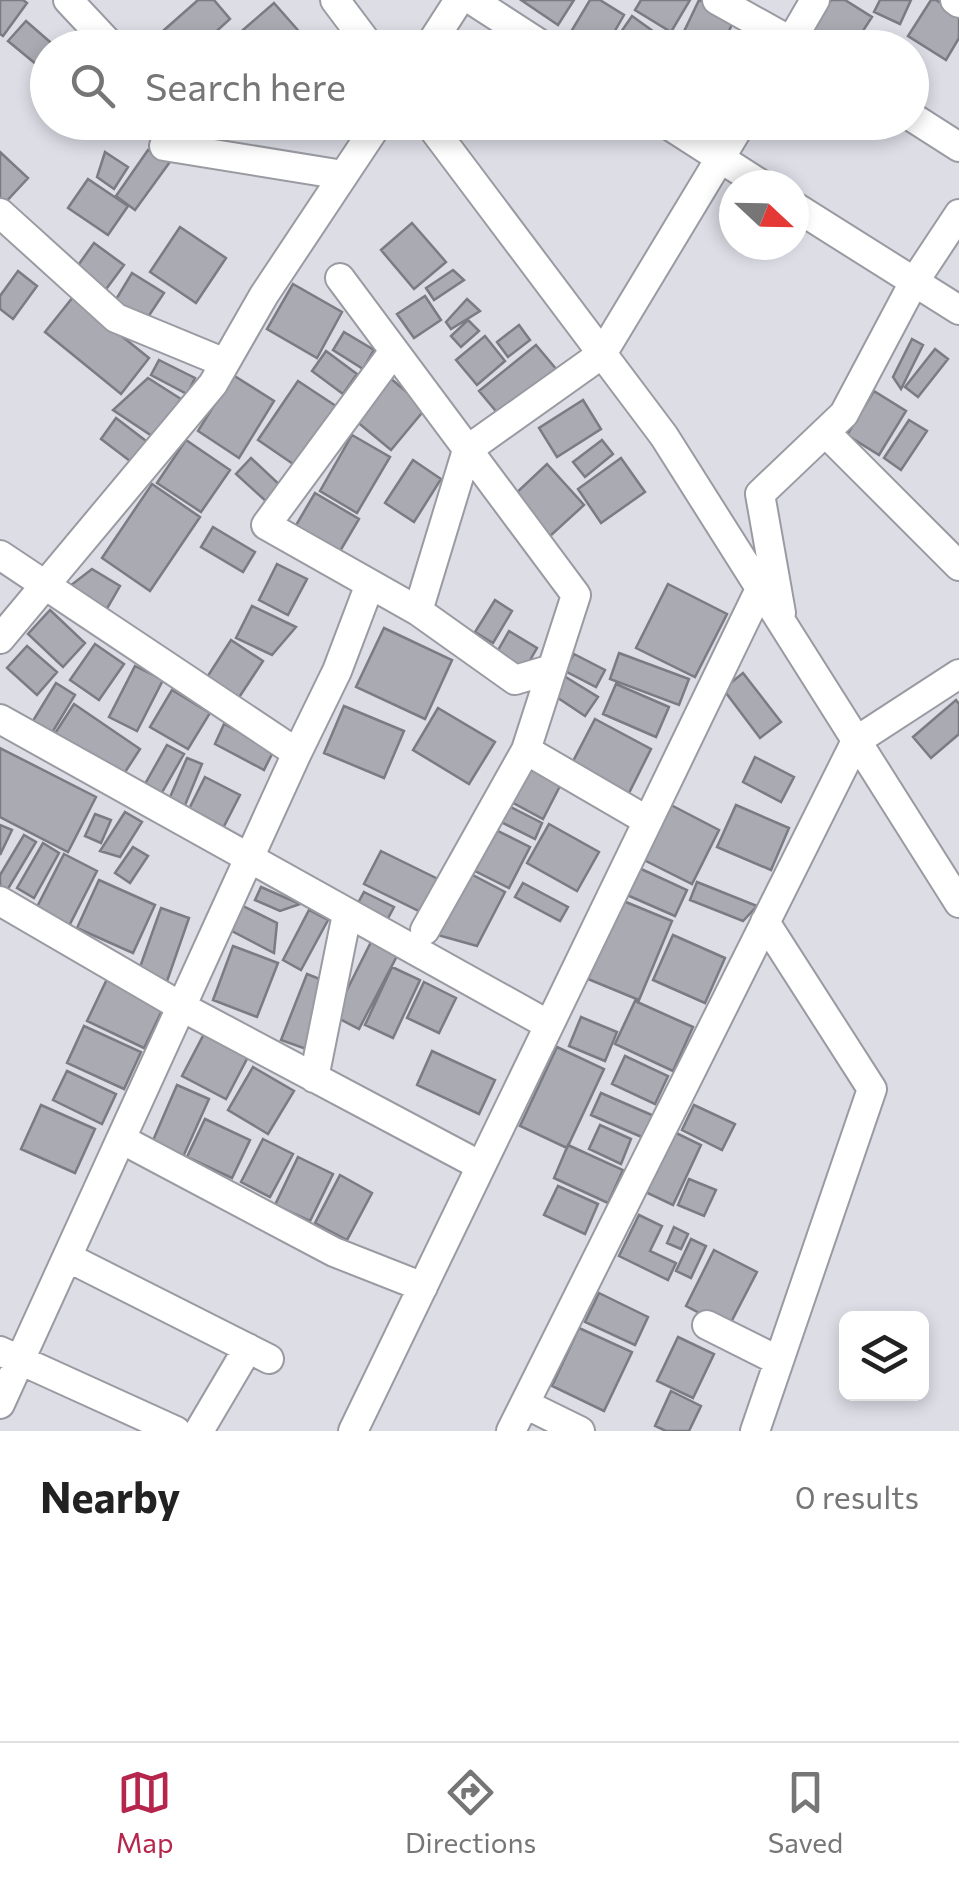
<!DOCTYPE html>
<html lang="en">
<head>
<meta charset="utf-8">
<style>
	body { margin:0; font-family:Commissioner,sans-serif; background:#f6f6f6; color:#222 }
	.controls { position:absolute; right:30px; bottom:30px; display:grid; overflow:hidden; border-radius:15px; box-shadow:0 5px 15px #0003 }
	.controls button { width:90px; height:90px; display:grid; place-items:center; padding:0; border:0; border-bottom:2px solid #e0e0e0; background:#fff; color:#222; font:50px sans-serif }
	.compass { position:absolute; left:719px; top:170px; width:90px; height:90px; border-radius:50%; background:#fff; box-shadow:0 5px 15px #0003; rotate:112deg }
	.list { margin:0; padding:0; list-style:none }
	h2 { display:flex; justify-content:space-between; align-items:center; height:130px; margin:0; padding:0 40px; font-size:42px }
	h2 small { font-size:32px; font-weight:400; color:#767676 }
	.icon { flex:none; width:55px; height:55px; fill:none; stroke:currentColor; stroke-width:2; stroke-linecap:round; stroke-linejoin:round }
	.map { position:relative; flex:none; width:959px; height:1431px; overflow:hidden }
	.search { position:absolute; background:#fff; box-shadow:0 5px 15px #0003; left:30px; right:30px; top:30px; height:110px; display:flex; align-items:center; gap:25px; box-sizing:border-box; padding:0 35px; border-radius:55px; color:#767676; font-size:38px }
	.sheet { height:310px; background:#fff }
	nav { display:flex; justify-content:space-around; align-items:center; box-sizing:border-box; height:140px; border-top:2px solid #e0e0e0; background:#fff; font-size:28px; color:#767676 }
	nav a { display:grid; justify-items:center; gap:5px }
	nav .on { color:#b6254b }
	.map>svg:first-child { display:block }
	.building { fill:#a9aab2; stroke:#7b7c83; stroke-width:2.5 }
	.lines { fill:none; stroke-linecap:round; stroke-linejoin:round }
	.minor-casing { stroke:#9a9aa2; stroke-width:32 }
	.minor { stroke:#fff; stroke-width:28 }
</style>
</head>
<body>
<div class="map">
<svg width="959" height="1431" viewBox="0 0 959 1431">
	<rect width="100%" height="100%" fill="#dddde6"/>
	<path class="building" d="M0 0H23L27 3 3 36 0 34Z
		M198 0H214L230 19 198 48H177L163 31Z
		M521 0H574L558 25Z
		M590 0H600L624 15 605 48H590L569 35Z
		M641 0H690L671 32 635 10Z
		M699 0 735 18 721 48H696L680 40Z
		M831 0H845L872 17 852 48H835L810 31Z
		M880 0H911L900 24 874 12Z
		M931 0H936L959 15V38L946 60 908 36Z
		M274 3 303 36 291 48H232L228 43Z
		M632 16 664 39 658 48H610Z
		M26 21 57 48H48V74L8 41Z
		M250 122H277L260 136Z
		M148 150 172 159 135 210 116 196Z
		M0 152 28 178 3 205 0 202Z
		M105 152 128 167 114 189 97 177Z
		M88 179 128 206 108 235 68 208Z
		M412 223 446 262 414 289 381 250Z
		M180 227 226 258 196 303 150 272Z
		M94 243 124 265 104 292 74 271Z
		M453 270 464 280 434 300 426 288Z
		M18 271 37 286 13 319 0 309V296Z
		M132 273 164 293 146 320 115 301Z
		M293 284 342 312 317 358 267 329Z
		M425 296 441 320 414 338 397 314Z
		M73 297 149 358 121 394 45 332Z
		M467 299 480 311 451 329 446 322Z
		M468 320 479 331 461 347 451 336Z
		M519 325 530 340 508 357 497 342Z
		M344 332 374 350 363 369 333 350Z
		M485 336 505 361 477 385 456 360Z
		M912 339 923 345 901 389 893 377Z
		M536 345 557 370 500 416 479 391Z
		M935 349 948 359 918 397 905 387Z
		M326 351 357 374 343 394 312 371Z
		M159 360 195 378 187 394 151 375Z
		M233 375 274 401 239 458 198 431Z
		M148 378 181 399 155 438 113 410Z
		M390 378 426 408 391 450 355 420Z
		M298 381 339 408 299 468 258 440Z
		M874 391 906 411 879 455 847 435Z
		M583 400 601 429 557 457 539 428Z
		M116 418 150 444 134 464 101 439Z
		M909 420 927 431 901 470 884 458Z
		M352 435 390 457 357 513 320 491Z
		M186 440 230 470 201 512 157 483Z
		M602 440 613 454 585 477 573 462Z
		M251 458 282 487 268 503 236 474Z
		M621 458 645 492 601 523 578 489Z
		M413 460 441 479 414 522 385 503Z
		M547 464 584 505 549 537 513 496Z
		M152 484 200 517 150 591 102 558Z
		M315 493 359 519 336 558 292 532Z
		M213 527 255 552 243 572 201 547Z
		M277 564 307 579 288 615 259 600Z
		M92 569 120 586 105 612 66 589Z
		M668 584 727 614 695 677 636 648Z
		M495 600 512 611 493 643 475 632Z
		M252 606 296 627 272 655 236 638Z
		M50 610 85 643 63 667 28 634Z
		M384 628 452 660 425 719 356 687Z
		M509 631 537 648 525 669 497 652Z
		M231 640 263 661 234 705 202 685Z
		M95 644 124 664 99 700 70 680Z
		M27 646 57 672 37 695 7 668Z
		M619 653 689 679 679 705 610 679Z
		M574 654 605 670 596 687 565 671Z
		M135 666 163 680 137 731 109 717Z
		M743 673 781 722 760 738 723 689Z
		M564 676 598 697 585 716 552 694Z
		M56 683 75 695 50 736 31 724Z
		M616 684 669 707 656 737 603 714Z
		M172 690 210 713 188 749 150 727Z
		M956 700 959 704V734L931 758 913 737Z
		M74 704 140 749 118 783 52 738Z
		M344 706 404 731 384 778 324 753Z
		M438 708 495 742 469 784 413 750Z
		M595 719 651 749 627 797 570 767Z
		M224 724 274 750 264 770 215 744Z
		M167 745 184 754 157 801 141 791Z
		M0 748 96 797 68 852 0 817Z
		M755 757 794 777 781 802 743 782Z
		M187 758 202 764 183 810 167 804Z
		M524 764 561 784 543 819 506 799Z
		M205 777 240 795 220 834 185 817Z
		M505 804 542 823 535 839 497 820Z
		M671 805 719 830 692 884 644 860Z
		M736 805 789 828 771 870 717 847Z
		M125 812 142 822 120 857 100 851Z
		M95 814 111 820 101 843 85 836Z
		M549 824 599 852 577 891 527 863Z
		M0 825 12 830 0 855Z
		M492 828 530 847 509 888 471 869Z
		M24 835 36 842 6 892 0 889V875Z
		M43 843 59 853 34 898 17 888Z
		M133 847 148 856 130 883 115 873Z
		M381 851 440 880 423 913 364 884Z
		M64 854 97 871 69 926 36 909Z
		M639 868 687 890 675 916 627 895Z
		M467 872 505 892 477 946 434 934Z
		M99 880 155 905 133 953 77 928Z
		M697 882 757 906 743 921 690 900Z
		M523 883 568 907 560 921 515 897Z
		M261 887 300 904 280 911 255 900Z
		M364 892 394 907 387 920 357 905Z
		M621 900 672 921 639 1000 588 979Z
		M241 905 277 923 274 953 228 929Z
		M161 908 189 918 166 984 140 967Z
		M309 910 328 920 301 970 283 960Z
		M673 935 725 958 705 1003 653 980Z
		M372 940 398 954 359 1029 334 1016Z
		M233 946 278 963 257 1017 213 1000Z
		M392 967 420 980 393 1038 365 1025Z
		M307 974 332 984 306 1049 281 1040Z
		M108 977 165 1004 144 1048 87 1021Z
		M424 982 456 998 439 1033 407 1018Z
		M635 1001 693 1027 673 1071 615 1044Z
		M581 1017 617 1032 605 1061 569 1046Z
		M84 1026 141 1052 124 1089 67 1063Z
		M205 1032 249 1055 226 1099 182 1076Z
		M557 1047 604 1069 567 1148 520 1126Z
		M432 1051 495 1080 479 1114 417 1085Z
		M625 1056 668 1076 655 1104 612 1084Z
		M253 1067 294 1091 268 1134 228 1110Z
		M67 1071 116 1094 102 1124 53 1100Z
		M177 1085 209 1099 182 1159 151 1145Z
		M601 1093 654 1116 644 1138 591 1115Z
		M41 1105 95 1129 75 1173 21 1149Z
		M694 1105 735 1124 722 1150 682 1130Z
		M205 1119 250 1140 232 1178 187 1157Z
		M600 1125 631 1139 621 1164 589 1149Z
		M670 1130 701 1145 673 1205 641 1190Z
		M263 1139 293 1154 270 1197 241 1182Z
		M568 1145 623 1170 608 1203 554 1178Z
		M298 1157 333 1174 310 1221 275 1205Z
		M340 1175 372 1193 347 1240 315 1223Z
		M689 1179 716 1190 704 1216 678 1205Z
		M558 1186 598 1204 585 1234 544 1215Z
		M639 1215 662 1226 650 1251 676 1263 668 1280 619 1256Z
		M674 1227 688 1234 681 1249 667 1243Z
		M691 1239 706 1246 691 1278 676 1271Z
		M714 1250 757 1272 728 1328 686 1306Z
		M599 1293 648 1317 635 1345 585 1322Z
		M579 1328 632 1352 604 1411 552 1386Z
		M678 1337 714 1354 693 1398 657 1381Z
		M671 1391 701 1406 689 1431H666L655 1426Z"/>
	<g class="lines">
		<defs>
			<path id="minor" d="M68 0 113 48
				M335 0 371 48
				M472 0 546 48
				M717 0 803 48
				M955 0 959 3
				M428 48 459 0
				M787 48 815 0
				M912 117 959 147
				M428 122 664 436 959 903
				M664 122 762 185
				M164 146 343 175
				M794 206 959 310
				M0 213 116 318 225 363
				M340 278 576 595 526 750 648 821
				M394 351 266 525 418 611 515 680 552 669
				M825 432 959 566
				M0 555 297 753 0 1404
				M418 611 467 450 602 354 742 122
				M781 613 760 494 844 414 914 282 959 214
				M0 639 213 384 264 295 379 122
				M0 719 549 1025
				M297 753 337 671 370 584
				M0 901 182 1007 481 1166
				M425 930 526 750
				M314 1078 347 914
				M121 1139 334 1252 423 1287
				M67 1257 269 1359
				M707 1325 779 1361
				M0 1351 176 1431
				M525 1404 580 1431
				M199 1431 248 1348
				M353 1431 760 589
				M511 1431 856 741 959 674
				M755 1431 872 1089 765 922"/>
		</defs>
		<use href="#minor" class="minor-casing"/>
		<use href="#minor" class="minor"/>
	</g>
</svg>
<div class="controls">
<button><svg class="icon" aria-label="layers" viewBox="0 0 24 24"><path d="M12 4l9 5-9 5-9-5zM3 14l9 5 9-5"/></svg></button>
</div>
<svg class="compass" viewBox="-18 -18 36 36"><path d="M0-13l5 13h-10z" fill="#e53935"/><path d="M0 13l5-13h-10z" fill="#767676"/></svg>
<div class="search"><svg class="icon" aria-label="search" viewBox="0 0 24 24"><circle cx="10" cy="10" r="6"/><path d="M15 15l6 6"/></svg>Search here</div>
</div>
<section class="sheet">
<h2>Nearby<small>0 results</small></h2>
<ul class="list">
</ul>
</section>
<nav>
<a class="on"><svg class="icon" aria-label="map" viewBox="0 0 24 24"><path d="M3 6l6-2 6 2 6-2v14l-6 2-6-2-6 2zM9 4v14M15 6v14"/></svg>Map</a>
<a><svg class="icon" aria-label="directions" viewBox="0 0 24 24"><path d="M12 3l9 9-9 9-9-9zM9 14v-3h6M13 9l2 2-2 2"/></svg>Directions</a>
<a><svg class="icon" aria-label="saved" viewBox="0 0 24 24"><path d="M7 4h10v16l-5-4-5 4z"/></svg>Saved</a>
</nav>
</body>
</html>
